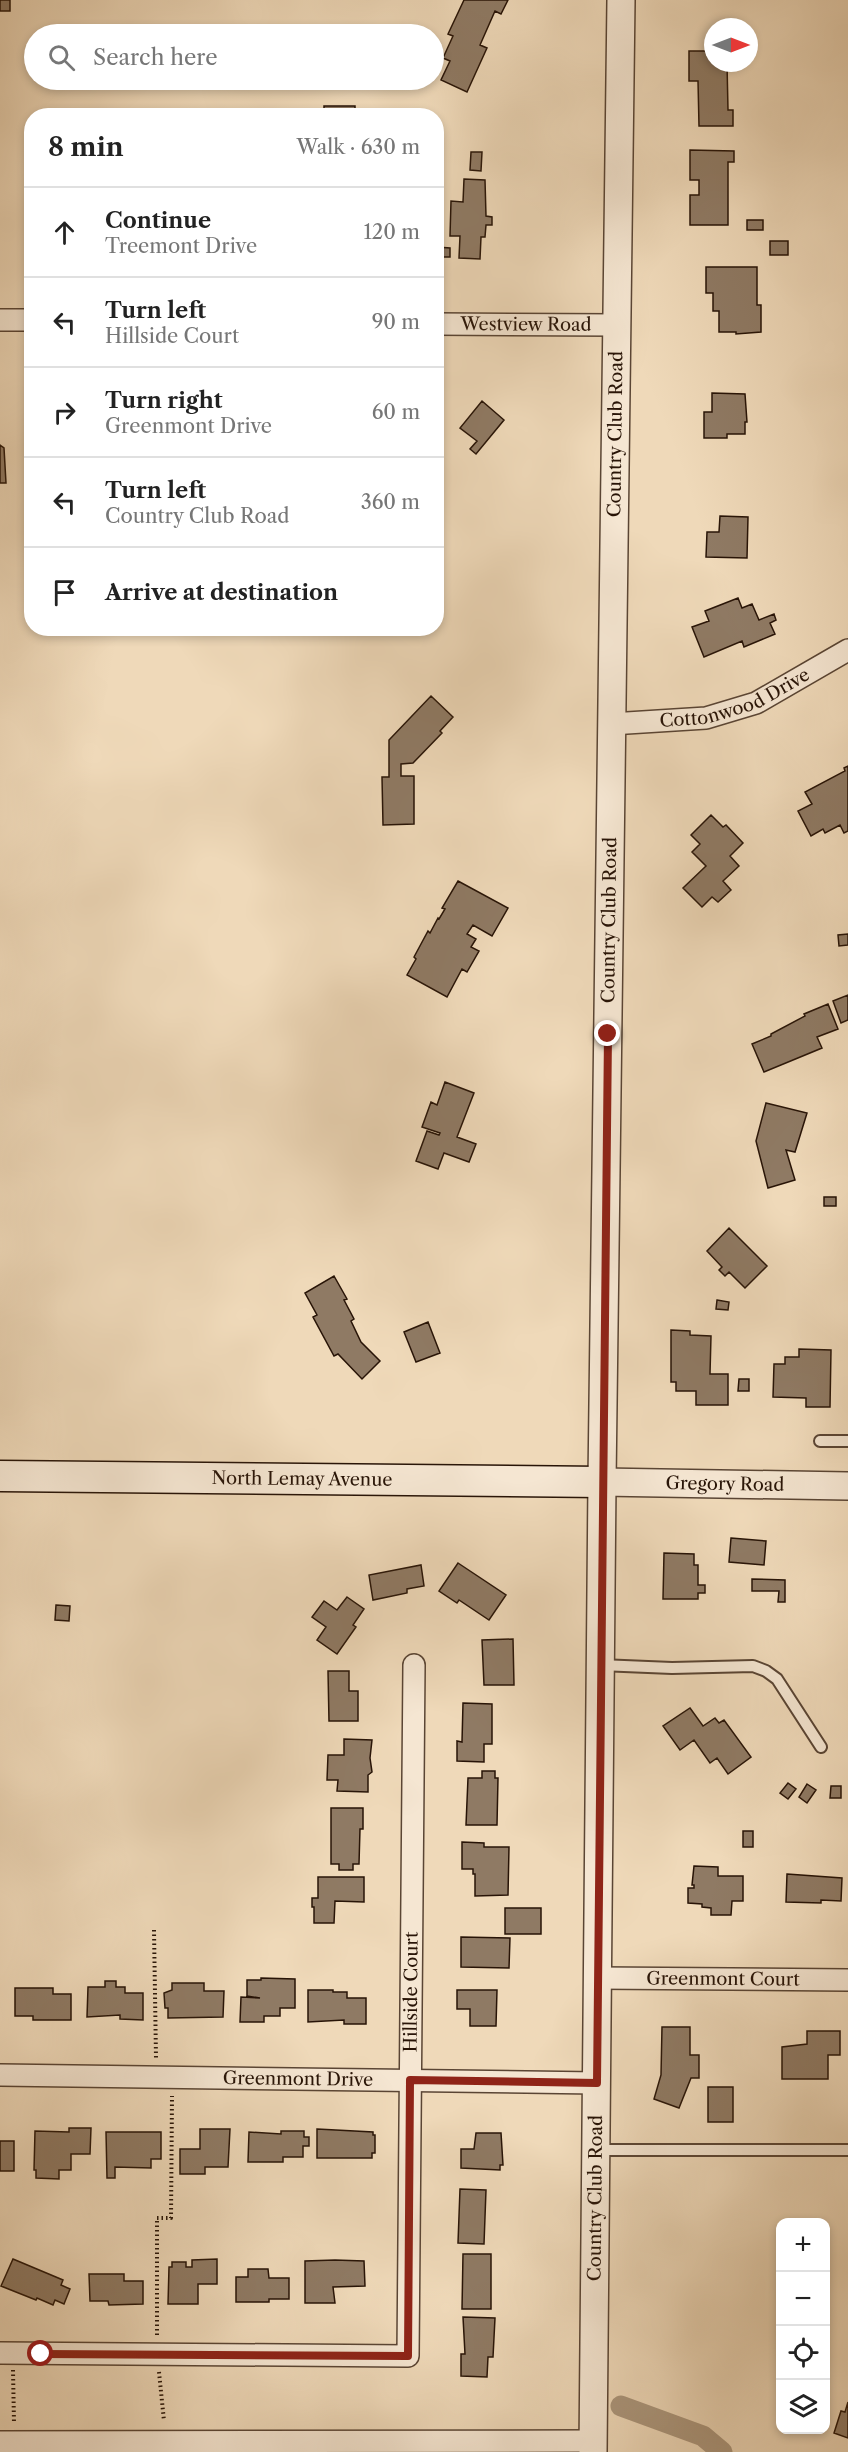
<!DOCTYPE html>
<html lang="en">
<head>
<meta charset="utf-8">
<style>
	body { margin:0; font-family:"Libre Caslon Text",serif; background:#f2f2f2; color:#222 }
	.controls { position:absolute; right:18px; bottom:18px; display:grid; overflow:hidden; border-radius:12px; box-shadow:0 3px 9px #0003 }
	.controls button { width:54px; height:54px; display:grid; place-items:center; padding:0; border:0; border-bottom:2px solid #e0e0e0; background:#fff; color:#222; font:30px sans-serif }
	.compass { position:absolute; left:704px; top:18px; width:54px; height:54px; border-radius:50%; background:#fff; box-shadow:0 3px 9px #0003; rotate:90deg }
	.stop { position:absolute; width:18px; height:18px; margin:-14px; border:4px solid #8f2418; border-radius:50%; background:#fff }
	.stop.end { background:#8f2418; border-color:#fff; box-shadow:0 2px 6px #0008 }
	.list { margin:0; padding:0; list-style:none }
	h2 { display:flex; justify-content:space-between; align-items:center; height:78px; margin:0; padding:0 24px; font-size:26px }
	h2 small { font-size:20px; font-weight:400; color:#767676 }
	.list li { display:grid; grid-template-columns:39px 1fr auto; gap:18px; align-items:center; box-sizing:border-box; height:90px; padding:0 24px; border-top:2px solid #e0e0e0 }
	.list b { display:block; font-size:22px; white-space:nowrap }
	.list p { margin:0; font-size:20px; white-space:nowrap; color:#767676 }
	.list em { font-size:20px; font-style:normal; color:#767676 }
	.icon { flex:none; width:33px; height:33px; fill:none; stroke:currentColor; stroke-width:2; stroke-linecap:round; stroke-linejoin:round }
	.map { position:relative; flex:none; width:848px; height:2452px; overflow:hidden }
	.search { position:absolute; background:#fff; box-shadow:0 3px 9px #0003; left:24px; top:24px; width:420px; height:66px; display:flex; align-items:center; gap:15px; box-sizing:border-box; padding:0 21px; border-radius:33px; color:#767676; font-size:22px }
	.panel { position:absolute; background:#fff; box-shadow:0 3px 9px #0003; left:24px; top:108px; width:420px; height:528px; border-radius:24px }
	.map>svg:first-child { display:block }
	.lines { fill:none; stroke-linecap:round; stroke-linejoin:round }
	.canal { stroke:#ab967c; stroke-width:21 }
	.building { fill:#8f7a64; stroke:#281407; stroke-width:1.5 }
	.service-casing { stroke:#5a4534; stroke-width:14 }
	.minor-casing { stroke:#5a4534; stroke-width:24 }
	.tertiary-casing { stroke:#5a4534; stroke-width:30 }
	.secondary-casing { stroke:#281407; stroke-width:33 }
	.path { stroke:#281407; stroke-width:4; stroke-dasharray:1.5 3; stroke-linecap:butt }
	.service { stroke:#f5e6d2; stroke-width:10 }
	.minor { stroke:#f5e6d2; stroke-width:21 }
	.tertiary { stroke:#f5e6d2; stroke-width:27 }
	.secondary { stroke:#f5e6d2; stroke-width:30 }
	.route { stroke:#8f2418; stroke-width:8 }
	.labels { text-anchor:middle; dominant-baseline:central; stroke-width:5; stroke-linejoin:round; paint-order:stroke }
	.street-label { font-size:18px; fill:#281407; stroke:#f5e6d2 }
</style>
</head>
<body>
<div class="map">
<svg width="848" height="2452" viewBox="0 0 848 2452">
	<rect width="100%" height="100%" fill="#efd9b9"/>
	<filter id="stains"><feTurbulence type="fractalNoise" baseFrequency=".00333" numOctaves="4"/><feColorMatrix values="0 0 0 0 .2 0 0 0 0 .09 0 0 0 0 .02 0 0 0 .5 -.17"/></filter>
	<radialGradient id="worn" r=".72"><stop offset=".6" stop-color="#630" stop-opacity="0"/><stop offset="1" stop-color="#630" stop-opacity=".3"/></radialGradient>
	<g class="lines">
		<path class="canal" d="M621 2406 703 2436 722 2452"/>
	</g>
	<path class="building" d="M0 0H10V11H0Z
		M464 0H508L501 14 495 11 480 45 487 48 467 92 441 80 450 61 443 58 453 36 448 34Z
		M689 51H713V63H727L728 110H733V126H699L698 81H689Z
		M324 106H355V116H324Z
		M690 150 734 151V162H728V225H690V195H699V180H690Z
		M471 152H482L481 171 470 170Z
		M464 179 485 180 486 216 492 217V225H486L485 237H481L480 259 459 258 460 236H450L451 201 463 202Z
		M747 220H763V230H747Z
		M770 241H788V255H770Z
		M436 247 450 248V257H436Z
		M706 267H757V305H761V332L736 334V332H719V311H713V293H706Z
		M712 393 745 394 747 422H745V434H727V438H704V412H712Z
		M482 401 504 420 476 454 470 449 477 441 460 428Z
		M0 445 4 448 6 483H0Z
		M720 516 748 517 747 558 706 557 707 532H719Z
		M738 598 742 608 752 604 759 620 774 614 776 620 770 623 775 634 744 647 742 641 704 657 692 627 709 621 705 611Z
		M431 696 453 717 440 731 442 733 413 763 401 764V776H414V824L383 825 382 777H389V740Z
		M848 766V831L844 833 840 825 825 833 823 829 811 836 798 811 812 804 805 792 845 771 844 768Z
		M711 815 723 827 726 825 743 843 730 856 739 866 723 881 731 890 718 902 712 897 702 907 683 888 706 866 692 852 700 844 691 835Z
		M458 881 508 908 492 936 473 925 467 934 476 939 471 947 479 951 467 972 462 969 447 997 407 975 416 959 414 957 428 931 430 933 438 918 439 919 445 909 442 908Z
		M848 934V945L839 946 838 935Z
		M848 995V1020L841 1023 833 1001Z
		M828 1004 838 1029 817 1037 822 1048 764 1072 752 1044 771 1036V1034L805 1016 804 1014Z
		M445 1082 474 1093 457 1137 476 1144 469 1162 444 1153 438 1169 416 1161 427 1131 439 1135 440 1133 422 1127 431 1102 437 1105Z
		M766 1103 807 1113 795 1152 786 1150 795 1180 768 1188 756 1141Z
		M824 1197H836V1206H824Z
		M729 1228 767 1266 745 1288 729 1272 725 1276 719 1270 722 1267 707 1251Z
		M334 1276 347 1299 344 1300 354 1319 351 1321 361 1342 380 1361 362 1379 338 1354 334 1356 313 1317 317 1315 305 1293Z
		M717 1300 729 1302 728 1310 716 1309Z
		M428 1322 440 1353 416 1362 404 1332Z
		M671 1330 690 1331V1335L711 1336 710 1374H728V1405H696V1391H676V1382H671Z
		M799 1349 831 1350 830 1407H806V1398L773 1397 774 1364H785V1357H799Z
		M739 1379H749V1391H738Z
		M731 1538 766 1541 764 1565 729 1562Z
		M664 1553 694 1554V1565H698V1585H705V1593H698V1599H663Z
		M458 1563 506 1595 489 1620 459 1600 457 1603 439 1591Z
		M421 1565 424 1586 407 1589V1593L373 1600 369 1575Z
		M752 1579 785 1580V1602H778L779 1591H752Z
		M347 1597 364 1609 353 1625 356 1627 337 1654 317 1640 326 1627 312 1617 324 1601 337 1610Z
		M56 1605 70 1606 69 1621 55 1620Z
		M513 1639 514 1685H484L482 1640Z
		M328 1671H349V1691H358V1721H329Z
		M463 1703 492 1704V1744H484V1762L457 1761V1741L462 1742Z
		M690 1708 703 1726 715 1718 719 1723 724 1720 751 1757 728 1774 717 1758 710 1763 694 1740 680 1750 663 1726Z
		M344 1739 372 1740 370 1758 372 1772 368 1775V1792L337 1791 338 1780H327L328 1755H344Z
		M482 1771H495V1778H498L497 1825H466L468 1778H482Z
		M788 1783 796 1789 788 1799 780 1793Z
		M807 1784 816 1790 807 1803 799 1797Z
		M831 1786H841V1798H830Z
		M331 1808H363V1829H360L359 1864H353V1870H339V1864H331Z
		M743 1831H753V1847H743Z
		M462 1842 484 1843V1847H509L508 1895 475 1896V1874H473V1869H462Z
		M694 1866 718 1867V1876H743V1901H732L731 1915H711V1908L702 1907V1904L688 1903V1888H694V1885H692Z
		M787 1874 842 1878 841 1901 821 1900V1903L786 1902Z
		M318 1877H364V1902L335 1901 334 1923H314V1907H312V1898H318Z
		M505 1908H541V1934H505Z
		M461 1937 510 1938 509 1968 461 1967Z
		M261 1978 295 1979V2008H280V2016H264V2022H240L241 1997 260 1998 247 1996V1980H261Z
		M105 1981H116V1987H125V1993H143V2020L120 2019V2015L87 2017 88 1987H105Z
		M172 1983H204V1991H224L223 2017 168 2018V2008H165L164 1993 172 1990Z
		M15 1988H53V1994H71V2020H33V2016H15Z
		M308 1990H333V1992H347V1998H366V2024H344V2020L308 2022Z
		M457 1990H497L496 2026H470V2009H457Z
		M662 2027H690V2055H699V2078H691L679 2108 654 2099 661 2075Z
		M807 2031H840V2055H828V2079H782V2047L807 2044Z
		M708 2087H733V2122H708Z
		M69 2128H91L90 2154H71V2170H59V2179L36 2178V2170H34L35 2131 69 2132Z
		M200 2129H230L228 2167H205V2174H180V2149H200Z
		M317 2129 373 2132V2135H375V2153H372V2158H317Z
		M281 2131H304V2137H309V2146H303V2157H283V2162H248L249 2132 281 2134Z
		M106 2132H161V2159H151V2168L115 2167V2178H107Z
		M476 2133H501L503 2165H500V2170L461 2168V2149H474Z
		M0 2141H14V2171H0Z
		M460 2189 486 2190 484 2244 458 2243Z
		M463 2254H491V2309H462Z
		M13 2259 63 2280 61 2285 70 2289 64 2304 55 2300 53 2305 37 2298 36 2300 1 2286Z
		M217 2259V2284H198V2304H168L169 2267H172V2262H186V2267H192V2260Z
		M335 2260 364 2261 365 2286 333 2287 335 2303H305V2261Z
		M248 2269H268L269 2278H289V2299H269V2302H236V2277H248Z
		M89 2274H124V2281H143V2304L109 2305 108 2301H90Z
		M463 2317 495 2318 493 2357H488L487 2377 461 2376V2354H465Z
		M848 2402V2438L834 2433 841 2411 845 2412Z"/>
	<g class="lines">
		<defs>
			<path id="service" d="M820 1441H848
				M600 1665 672 1668 753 1666 766 1671 777 1679 821 1747
				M596 2150H848"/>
			<g id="minor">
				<path d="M0 320H32"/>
				<path id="s1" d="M436 324 617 325"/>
				<path id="s2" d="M611 724 706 718 756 703 848 650"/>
				<path id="s3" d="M597 1978 848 1980"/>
				<path id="s4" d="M0 2075 597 2083"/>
				<path id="s5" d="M0 2353 408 2356 414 1665"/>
				<path d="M0 2442 593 2441"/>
			</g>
			<g id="tertiary">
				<path id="s6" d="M602 1482 848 1486"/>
				<path id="s7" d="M593 2452 602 1482 621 0"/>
			</g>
			<g id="secondary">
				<path id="s8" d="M0 1476 602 1482"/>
			</g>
		</defs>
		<use href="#service" class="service-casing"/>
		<use href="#minor" class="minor-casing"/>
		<use href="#tertiary" class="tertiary-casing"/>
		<use href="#secondary" class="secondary-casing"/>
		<path class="path" d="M154 1930 156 2058
			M157 2335V2218H171L172 2096
			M13 2370 14 2423
			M159 2372 164 2421"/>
		<use href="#service" class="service"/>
		<use href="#minor" class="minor"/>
		<use href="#tertiary" class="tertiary"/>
		<use href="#secondary" class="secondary"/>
	</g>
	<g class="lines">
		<path class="route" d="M41 2354 408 2356 410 2080 597 2083 608 1034"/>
	</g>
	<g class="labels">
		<g class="street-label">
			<text stroke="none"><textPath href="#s1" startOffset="90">Westview Road</textPath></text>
			<text stroke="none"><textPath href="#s7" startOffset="2018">Country Club Road</textPath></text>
			<text stroke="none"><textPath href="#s2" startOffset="128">Cottonwood Drive</textPath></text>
			<text stroke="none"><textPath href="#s7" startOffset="1532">Country Club Road</textPath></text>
			<text stroke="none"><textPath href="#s8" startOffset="302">North Lemay Avenue</textPath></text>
			<text stroke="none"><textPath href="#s6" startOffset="123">Gregory Road</textPath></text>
			<text stroke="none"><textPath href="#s3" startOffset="126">Greenmont Court</textPath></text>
			<text stroke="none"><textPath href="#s5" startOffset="772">Hillside Court</textPath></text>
			<text stroke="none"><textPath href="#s4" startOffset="298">Greenmont Drive</textPath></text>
			<text stroke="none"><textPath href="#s7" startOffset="254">Country Club Road</textPath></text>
		</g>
	</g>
	<rect width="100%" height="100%" filter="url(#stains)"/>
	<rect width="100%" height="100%" fill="url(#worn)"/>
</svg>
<div class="controls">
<button>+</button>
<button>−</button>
<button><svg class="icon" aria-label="locate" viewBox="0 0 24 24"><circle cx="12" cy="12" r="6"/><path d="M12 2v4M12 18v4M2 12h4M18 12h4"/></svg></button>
<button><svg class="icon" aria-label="layers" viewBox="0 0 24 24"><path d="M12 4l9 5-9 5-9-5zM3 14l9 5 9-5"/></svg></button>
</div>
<svg class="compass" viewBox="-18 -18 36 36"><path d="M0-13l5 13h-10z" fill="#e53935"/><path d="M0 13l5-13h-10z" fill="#767676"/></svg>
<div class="stop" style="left:41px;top:2354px"></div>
<div class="stop end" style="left:608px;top:1034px"></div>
<div class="search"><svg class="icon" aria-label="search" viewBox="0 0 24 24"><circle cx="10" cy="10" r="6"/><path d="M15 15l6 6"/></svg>Search here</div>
<section class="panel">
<h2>8 min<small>Walk · 630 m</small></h2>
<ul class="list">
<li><svg class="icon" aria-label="ahead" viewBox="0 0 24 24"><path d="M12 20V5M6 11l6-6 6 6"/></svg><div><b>Continue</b><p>Treemont Drive</p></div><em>120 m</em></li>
<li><svg class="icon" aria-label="left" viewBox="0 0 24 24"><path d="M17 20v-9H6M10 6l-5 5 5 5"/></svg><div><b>Turn left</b><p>Hillside Court</p></div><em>90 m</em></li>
<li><svg class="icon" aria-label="right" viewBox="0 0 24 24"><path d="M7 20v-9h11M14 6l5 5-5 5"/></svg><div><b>Turn right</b><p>Greenmont Drive</p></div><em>60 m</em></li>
<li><svg class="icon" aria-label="left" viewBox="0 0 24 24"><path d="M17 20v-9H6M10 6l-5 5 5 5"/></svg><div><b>Turn left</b><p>Country Club Road</p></div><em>360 m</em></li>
<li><svg class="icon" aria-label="arrive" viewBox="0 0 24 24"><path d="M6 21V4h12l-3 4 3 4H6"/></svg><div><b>Arrive at destination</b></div></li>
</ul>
</section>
</div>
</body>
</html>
